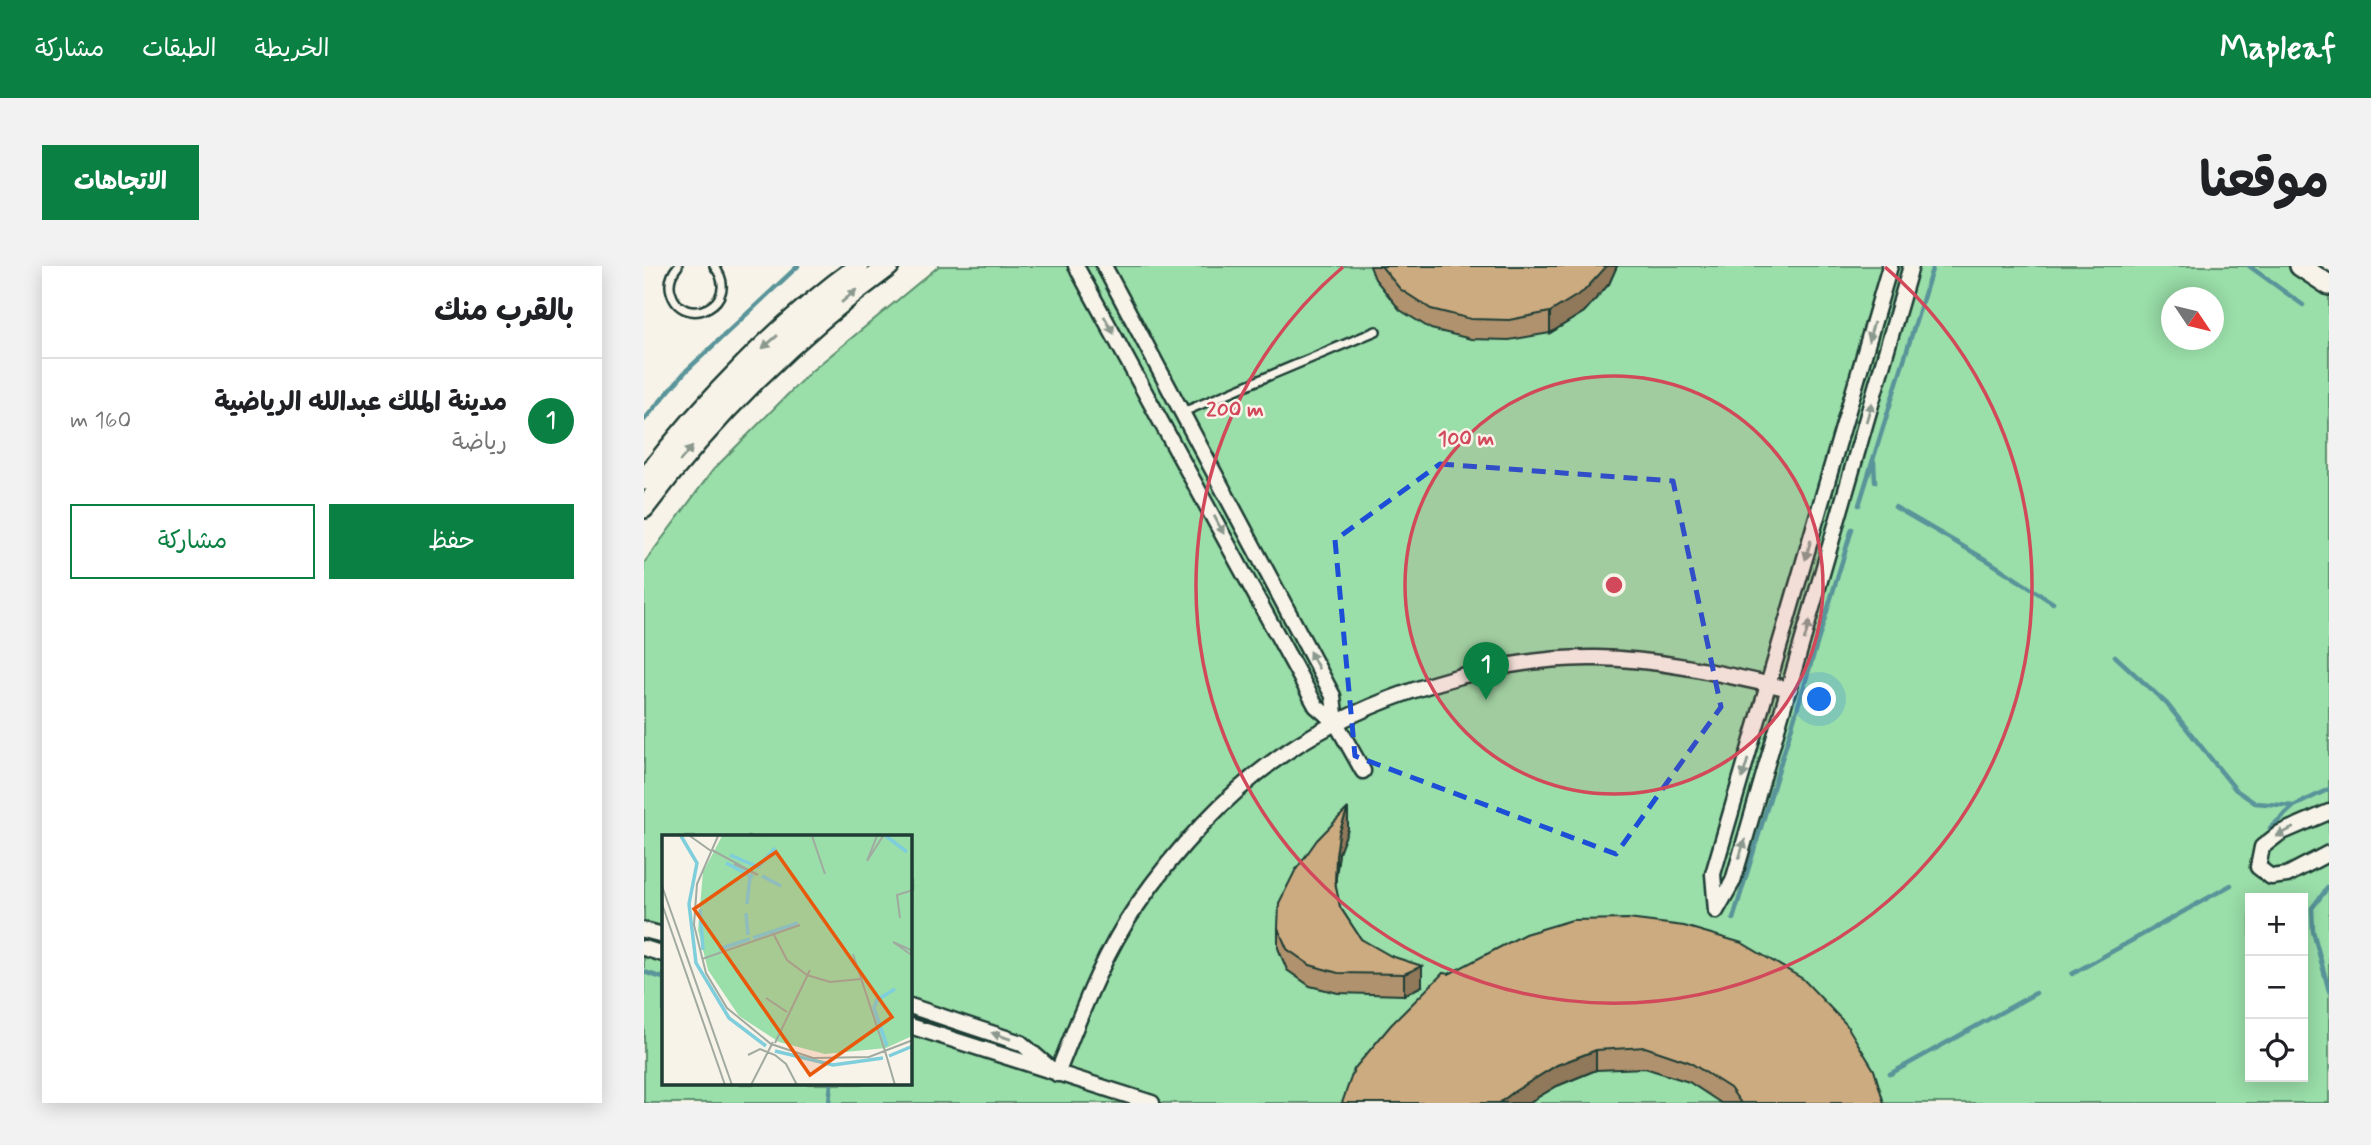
<!DOCTYPE html>
<html lang="ar">
<head>
<meta charset="utf-8">
<style>
	body { margin:0; font-family:Mynerve,"Playpen Sans Arabic",sans-serif; background:#f2f2f2; color:#202124; direction:rtl }
	.controls { position:absolute; right:21px; bottom:21px; display:grid; overflow:hidden; border-radius:0px; box-shadow:0 4px 18px #0003 }
	.controls button { width:63px; height:63px; display:grid; place-items:center; padding:0; border:0; border-bottom:2px solid #e0e0e0; background:#fff; color:#202124; font:35px sans-serif }
	.compass { position:absolute; left:1517px; top:21px; width:63px; height:63px; border-radius:50%; background:#fff; box-shadow:0 4px 18px #0003; rotate:125deg }
	.you { position:absolute; left:1176px; top:434px; width:24px; height:24px; margin:-18px; border:5px solid #fff; border-radius:50%; background:#1a73e8; box-shadow:0 0 0 10px #1a73e833 }
	.badge { display:grid; place-items:center; width:46px; height:46px; border-radius:50%; background:#0b8043; color:#fff; font-size:23px; font-weight:700 }
	.pin { position:absolute; translate:-50% -58px; filter:drop-shadow(0 2px 4px #0008) }
	.pin::after { content:''; position:absolute; top:37px; width:24px; height:21px; background:inherit; clip-path:polygon(0 0,100% 0,50% 100%) }
	.list { margin:0; padding:0; list-style:none }
	h2 { display:flex; justify-content:space-between; align-items:center; height:91px; margin:0; padding:0 28px; font-size:30px }
	h2 small { font-size:23px; font-weight:400; color:#757577 }
	.list li { display:grid; grid-template-columns:46px 1fr auto; gap:21px; align-items:center; box-sizing:border-box; height:126px; padding:0 28px; border-top:2px solid #e0e0e0 }
	.list b { display:block; font-size:26px; white-space:nowrap }
	.list p { margin:0; font-size:23px; white-space:nowrap; color:#757577 }
	.list em { font-size:23px; font-style:normal; color:#757577 }
	.actions { display:flex; gap:14px; padding:21px 28px }
	.actions a { flex:1; padding:16px 0; border:2px solid #0b8043; border-radius:0px; text-align:center; font-size:24px; color:#0b8043 }
	.actions .main { background:#0b8043; color:#fff }
	.icon { flex:none; width:38px; height:38px; fill:none; stroke:currentColor; stroke-width:2; stroke-linecap:round; stroke-linejoin:round }
	.map { position:relative; flex:none; width:1685px; height:837px; overflow:hidden; direction:ltr; border-radius:0px }
	header { display:flex; align-items:center; gap:42px; box-sizing:border-box; height:98px; padding:0 35px; background:#0b8043; color:#fff }
	header strong { font-size:33px }
	nav { display:flex; gap:38px; margin-inline-start:auto; font-size:24px }
	.intro { display:flex; align-items:center; justify-content:space-between; box-sizing:border-box; height:168px; padding:0 42px }
	h1 { margin:0; font-size:49px }
	.button { padding:18px 32px; border-radius:0px; background:#0b8043; color:#fff; font-size:24px; font-weight:700 }
	main { display:flex; gap:42px; padding:0 42px }
	aside { flex:1; background:#fff; border-radius:0px; box-shadow:0 4px 18px #0003 }
	.map>svg:first-child { display:block }
	.green { fill:#9adea9; stroke:#5c8e6e; stroke-width:2; fill-rule:evenodd }
	.lines { fill:none; stroke-linecap:round; stroke-linejoin:round }
	.stream { stroke:#599499; stroke-width:4.5 }
	.lane-casing { stroke:#1f3d34; stroke-width:12 }
	.street-casing { stroke:#1f3d34; stroke-width:19 }
	.secondary-casing { stroke:#1f3d34; stroke-width:24 }
	.lane { stroke:#f7f3e8; stroke-width:7 }
	.street { stroke:#f7f3e8; stroke-width:14 }
	.secondary { stroke:#f7f3e8; stroke-width:19 }
	.wall { fill:#b0936e; stroke:#1f3d34; stroke-width:2 }
	.shaded-wall { fill:#90785a; stroke:#1f3d34; stroke-width:2 }
	.building { fill:#cdab80; stroke:#1f3d34; stroke-width:2 }
	.oneway { fill:#8b988e }
	.marked { fill:none; stroke:#1d4ed8; stroke-width:5; stroke-dasharray:14 9; stroke-linejoin:round }
	.ring { fill:none; stroke:#d1495b; stroke-width:3.5 }
	.inset-river { fill:none; stroke:#7fcedc; stroke-width:3.5 }
	.inset-road { fill:none; stroke:#a1aaa0; stroke-width:2 }
	.view { fill:#e8590c; fill-opacity:0.15; stroke:#e8590c; stroke-width:3.5 }
	.inset-edge { fill:none; stroke:#1f3d34; stroke-width:3.5 }
	.centre { fill:#d1495b; stroke:#f7f3e8; stroke-width:3.5 }
	.ring-label { font-size:21px; text-anchor:middle; font-weight:bold; fill:#d1495b; stroke:#f7f3e8; stroke-width:5; stroke-linejoin:round; paint-order:stroke }
</style>
</head>
<body>
<header>
<strong>Mapleaf</strong>
<nav><a>الخريطة</a><a>الطبقات</a><a>مشاركة</a></nav>
</header>
<div class="intro"><h1>موقعنا</h1><a class="button">الاتجاهات</a></div>
<main>
<div class="map">
<svg width="1685" height="837" viewBox="0 0 1685 837">
	<rect width="100%" height="100%" fill="#f7f3e8"/>
	<filter id="ink" filterUnits="userSpaceOnUse"><feTurbulence type="fractalNoise" baseFrequency=".0143" numOctaves="2"/><feDisplacementMap in="SourceGraphic" scale="14" xChannelSelector="R" yChannelSelector="G"/><feConvolveMatrix kernelMatrix="1 2 1 2 8 2 1 2 1" color-interpolation-filters="sRGB"/></filter>
	<g filter="url(#ink)">
		<path class="green" d="M295 0H1650L1685 26V837H0V297L69 204 165 107ZM1528 32H1570V74H1528ZM19 571H266V818H19ZM1606 632H1659V811H1606Z"/>
		<g class="lines">
			<path class="stream" d="M1605 0 1659 39
				M0 154 42 105 154 0
				M1230 196 1231 216
				M1215 239 1289 0
				M1251 241 1346 296 1409 337
				M1471 390 1523 438 1592 524 1611 537 1650 540
				M1626 562 1650 540 1685 523
				M1685 620 1668 642 1669 665 1685 725
				M1089 653 1208 263
				M0 706 19 712
				M1428 708 1587 619
				M1246 808 1392 727
				M185 837 187 818"/>
			<defs>
				<path id="lane" d="M34 0C28 7 24 16 27 26 38 66 100 37 70 0
					M539 146 732 65"/>
				<path id="street" d="M432 0 672 440 692 457 719 505
					M460 0 689 430 692 457
					M1685 546 1636 567 1618 581 1614 601 1627 611 1643 609 1685 587
					M1072 645 1089 615 1267 0
					M1072 645 1069 608 1246 0
					M0 664 19 669
					M0 682 19 688
					M266 740 377 777 406 802
					M266 760 508 837
					M413 808C436 751 457 692 492 641 530 585 583 527 638 489 722 431 851 390 953 392 1019 393 1082 409 1146 423"/>
				<path id="secondary" d="M1656 0 1685 19
					M0 214C59 136 136 57 215 0
					M0 242C68 151 153 67 245 0"/>
			</defs>
			<use href="#lane" class="lane-casing"/>
			<use href="#street" class="street-casing"/>
			<use href="#secondary" class="secondary-casing"/>
			<use href="#lane" class="lane"/>
			<use href="#street" class="street"/>
			<use href="#secondary" class="secondary"/>
		</g>
		<path class="wall" d="M726 0H973L965 18 940 46 906 67 865 74 827 73 787 63 756 44 731 13Z
			M704 563 695 587 691 619 696 641 717 673 778 720 760 729 694 727 666 720 643 704 634 682V662Z
			M799 707 1240 837H1077L1045 816 1001 802 952 804 913 820 884 837H698Z"/>
		<path class="shaded-wall" d="M963 0H973L965 18 940 46 906 67V46Z
			M704 542V563L695 587 692 611 691 637 692 590 695 567Z
			M778 700V720L760 729V708Z
			M952 784V804L913 820 884 837H855L871 825 913 799Z"/>
		<path class="building" d="M737 0H963L940 25 906 46 865 54 827 53 787 43 756 23Z
			M704 542 695 567 692 590 691 616 696 641 717 673 747 690 778 700 760 708 694 707 666 699 643 683 634 662 635 637 651 605 673 574Z
			M984 653 1040 660 1098 677 1159 713 1202 758 1230 804 1240 837H1097L1086 822 1045 796 1001 781 952 784 913 799 871 825 855 837H698L710 803 747 759 799 707 805 708 881 668 928 654Z"/>
		<defs><path id="oneway-solid" d="M-6-.8H1V-3.2L6.5 0L1 3.2V.8H-6Z" transform="scale(1.75)"/></defs>
		<g class="oneway">
			<use href="#oneway-solid" transform="translate(205 30) rotate(-41)"/>
			<use href="#oneway-solid" transform="translate(465 59) rotate(61)"/>
			<use href="#oneway-solid" transform="translate(1227 66) rotate(106)"/>
			<use href="#oneway-solid" transform="translate(126 76) rotate(139)"/>
			<use href="#oneway-solid" transform="translate(1225 146) rotate(-74)"/>
			<use href="#oneway-solid" transform="translate(42 188) rotate(-49)"/>
			<use href="#oneway-solid" transform="translate(575 259) rotate(62)"/>
			<use href="#oneway-solid" transform="translate(1164 284) rotate(106)"/>
			<use href="#oneway-solid" transform="translate(1163 365) rotate(-74)"/>
			<use href="#oneway-solid" transform="translate(670 394) rotate(-118)"/>
			<use href="#oneway-solid" transform="translate(1101 503) rotate(107)"/>
			<use href="#oneway-solid" transform="translate(1641 566) rotate(153)"/>
			<use href="#oneway-solid" transform="translate(1098 583) rotate(-73)"/>
			<use href="#oneway-solid" transform="translate(357 770) rotate(-161)"/>
		</g>
	</g>
	<path class="marked" d="M796 198 1029 215 1077 441 972 588 711 490 691 274Z"/>
	<circle cx="970" cy="319" r="209" fill="#d1495b" fill-opacity=".12"/>
	<g class="ring">
		<circle cx="970" cy="319" r="209"/>
		<path d="M1241 1A418 418 0 1 1 699 1"/>
	</g>
	<g transform="translate(18 569)">
		<rect width="250" height="250" fill="#f7f3e8"/>
		<path d="M60 1H250V201L224 213 163 219 117 207 77 181 46 135 36 95 41 37Z" fill="#9adea9"/>
		<path class="inset-river" d="M19 1 35 28 27 69 34 128 67 183 104 211M224 1 245 17M68 20 96 32 113 13M64 28 91 42M100 41 119 51M85 69 88 42M38 74 41 115M84 78 86 100M91 103 136 88M57 114 88 104M225 211 212 173 215 165 233 154M113 216 171 230 221 223M227 221 251 211"/>
		<path class="inset-road" d="M28 1 49 16M56 1 35 49 32 90 44 138 65 173 109 209 151 223 207 222 251 205M150 1 163 39M50 15 96 40M205 26 221 1M205 26 215 1M72 29 96 40M0 51 70 250M0 69 63 250M238 83 235 60 251 55M111 98 125 125 145 140 168 147 199 144M231 107 251 121M231 107 251 116M191 119 223 216M40 124 138 90M104 163 125 177M113 208 148 135M223 216 233 250M86 220 98 214 113 220 124 229 135 250M89 250 111 207"/>
		<path class="view" d="M114 17 230 182 148 240 32 74Z"/>
		<rect width="250" height="250" class="inset-edge"/>
	</g>
	<circle cx="970" cy="319" r="10" class="centre"/>
	<g class="ring-label">
		<text x="591" y="150">200 m</text>
		<text x="822" y="179">100 m</text>
	</g>
</svg>
<div class="controls">
<button>+</button>
<button>−</button>
<button><svg class="icon" aria-label="locate" viewBox="0 0 24 24"><circle cx="12" cy="12" r="6"/><path d="M12 2v4M12 18v4M2 12h4M18 12h4"/></svg></button>
</div>
<svg class="compass" viewBox="-18 -18 36 36"><path d="M0-13l5 13h-10z" fill="#e53935"/><path d="M0 13l5-13h-10z" fill="#757577"/></svg>
<div class="you"></div>
<div class="pin badge" style="left:842px;top:434px">1</div>
</div>
<aside>
<h2>بالقرب منك<small></small></h2>
<ul class="list">
<li><span class="badge">1</span><div><b>مدينة الملك عبدالله الرياضية</b><p>رياضة</p></div><em>160 m</em></li>
</ul>
<div class="actions"><a class="main">حفظ</a><a>مشاركة</a></div>
</aside>
</main>
</body>
</html>
